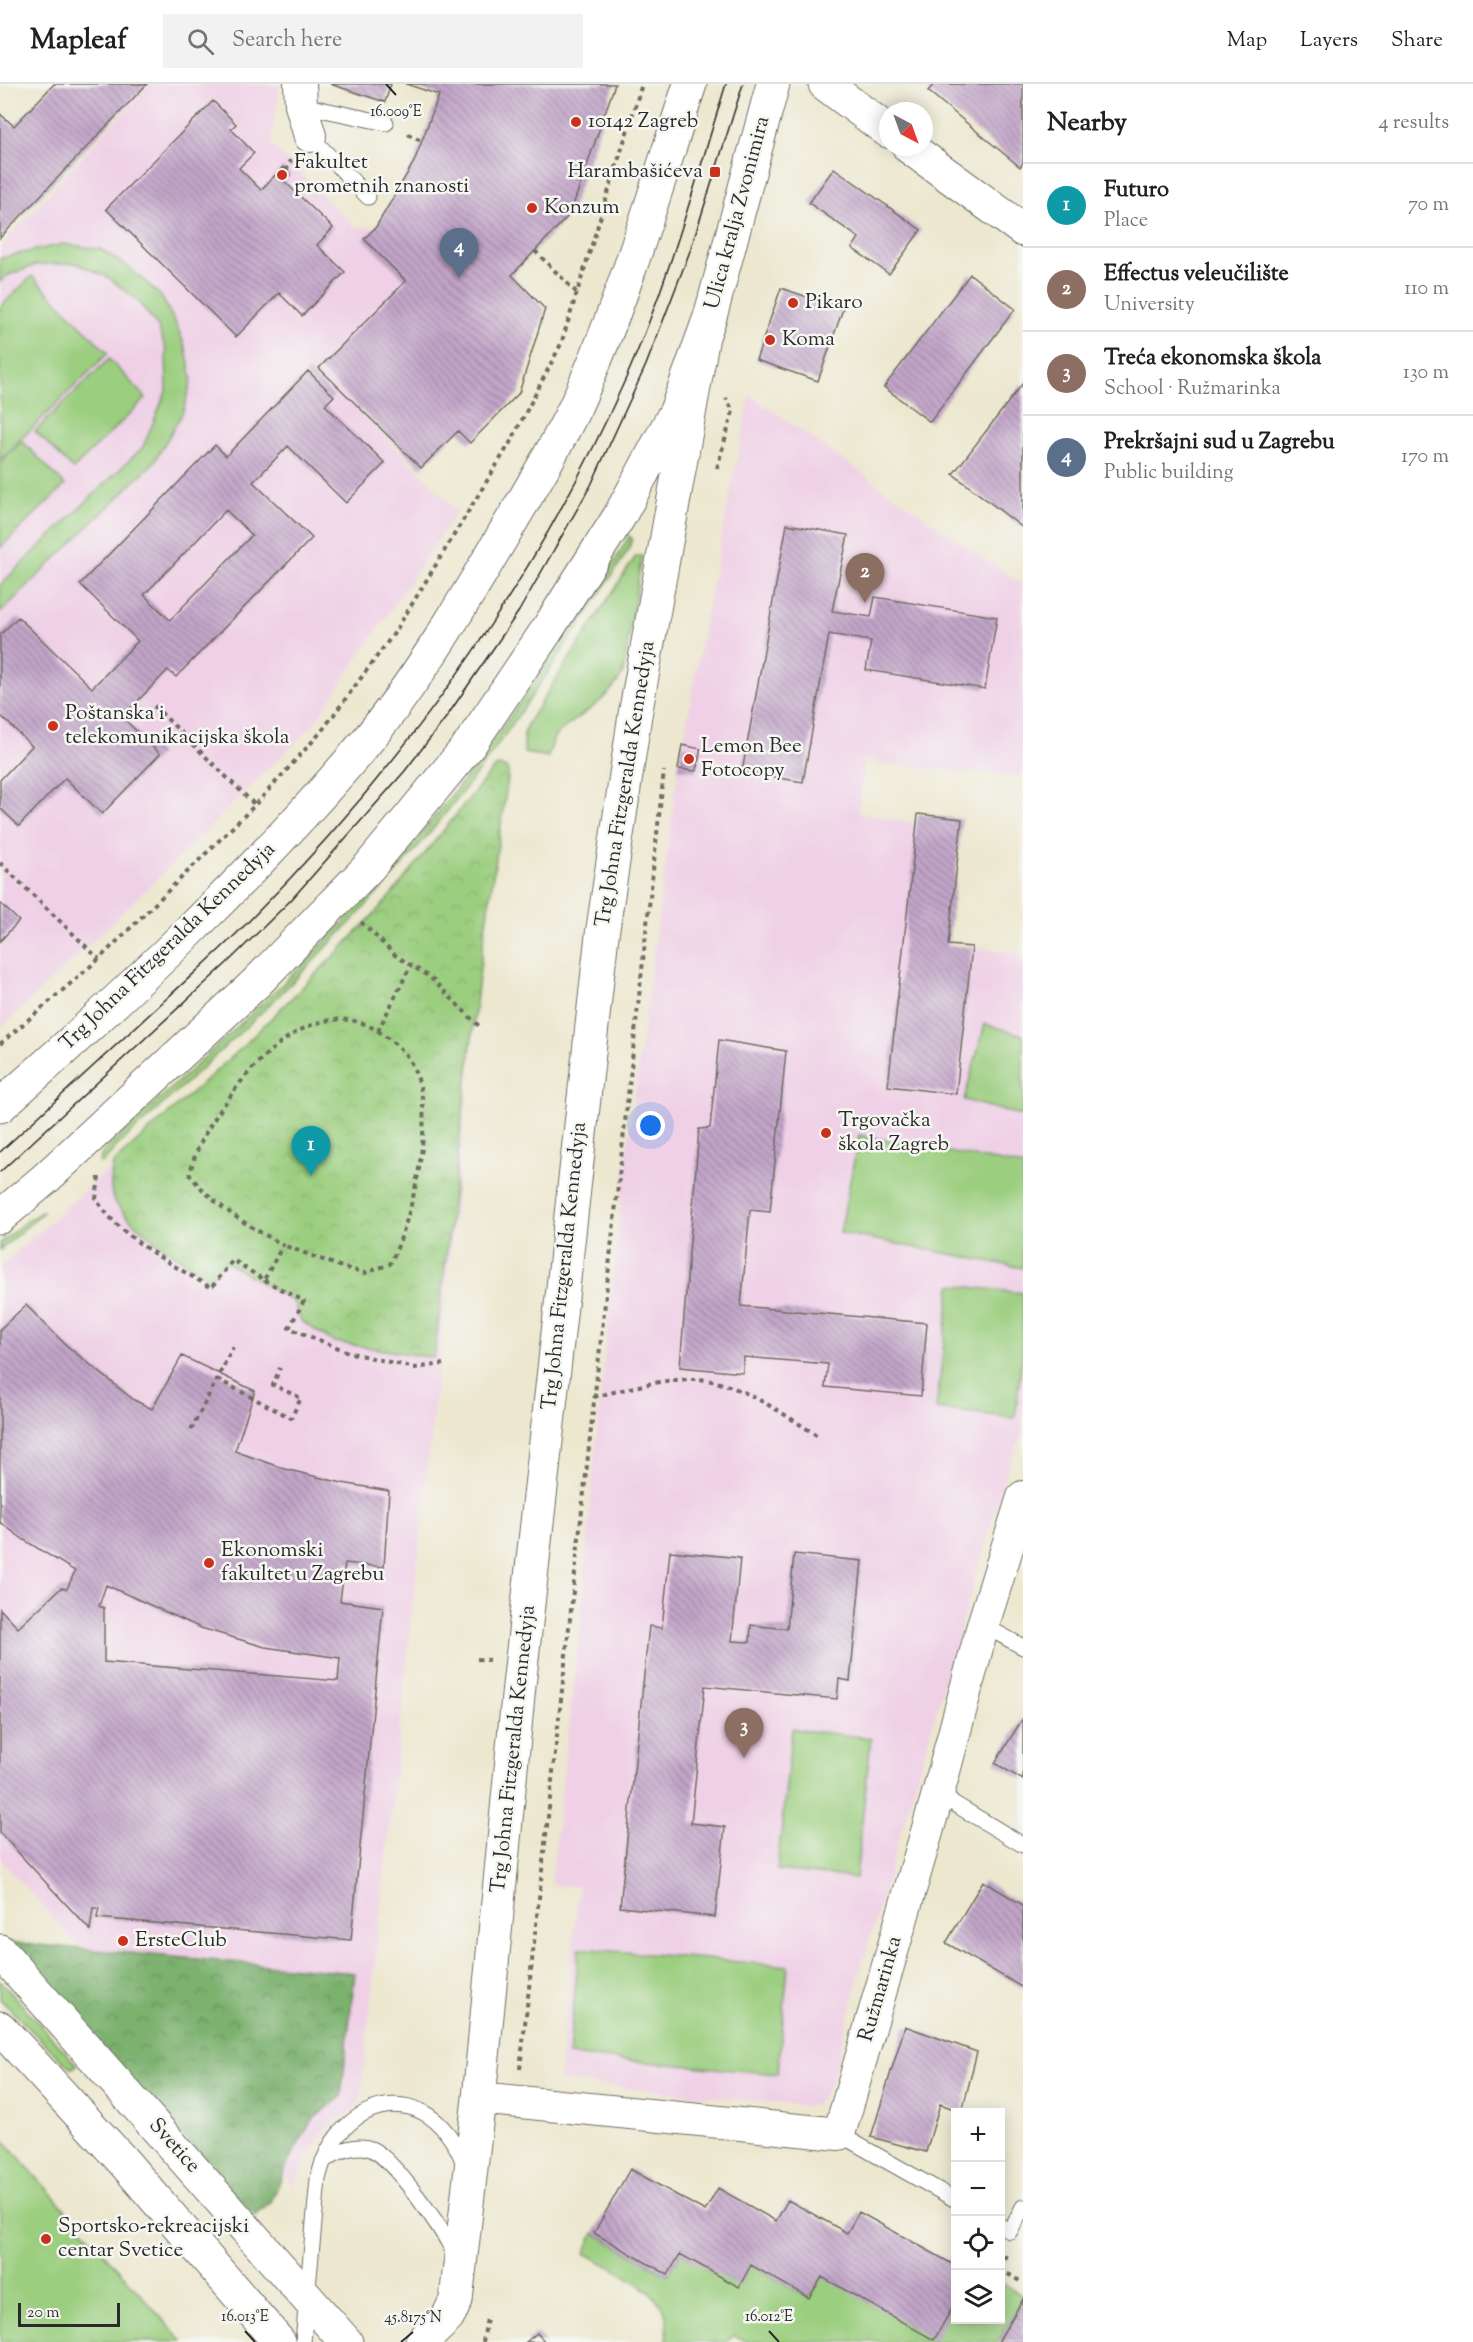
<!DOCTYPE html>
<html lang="en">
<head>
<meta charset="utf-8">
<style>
	body { margin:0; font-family:"Sorts Mill Goudy",serif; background:#f2f2f2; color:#202124 }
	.controls { position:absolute; right:18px; bottom:18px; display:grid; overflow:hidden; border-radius:0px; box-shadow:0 3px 15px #0003 }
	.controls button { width:54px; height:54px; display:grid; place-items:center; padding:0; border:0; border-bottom:2px solid #e0e0e0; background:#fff; color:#202124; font:30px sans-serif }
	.compass { position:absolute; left:879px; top:18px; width:54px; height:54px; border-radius:50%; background:#fff; box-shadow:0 3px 15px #0003; rotate:139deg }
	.scale { position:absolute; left:18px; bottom:15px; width:102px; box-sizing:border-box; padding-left:6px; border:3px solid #2b2b2b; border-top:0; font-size:16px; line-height:21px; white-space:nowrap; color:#2b2b2b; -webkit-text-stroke:4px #f6f6f2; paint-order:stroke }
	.you { position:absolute; left:651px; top:1042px; width:21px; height:21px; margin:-15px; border:4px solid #fff; border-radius:50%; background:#1a73e8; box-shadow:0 0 0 9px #1a73e833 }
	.badge { display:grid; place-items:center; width:39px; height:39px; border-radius:50%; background:#db2777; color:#fff; font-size:20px; font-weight:700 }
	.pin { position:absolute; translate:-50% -50px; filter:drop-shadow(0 2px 3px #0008) }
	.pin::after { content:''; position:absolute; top:32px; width:21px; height:18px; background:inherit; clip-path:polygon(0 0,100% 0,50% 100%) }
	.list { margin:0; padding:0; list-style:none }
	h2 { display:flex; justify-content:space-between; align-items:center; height:78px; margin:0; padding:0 24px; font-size:26px }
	h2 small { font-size:20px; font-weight:400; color:#757577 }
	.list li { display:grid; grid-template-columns:39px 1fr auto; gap:18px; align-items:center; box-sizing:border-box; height:84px; padding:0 24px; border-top:2px solid #e0e0e0 }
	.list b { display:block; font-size:22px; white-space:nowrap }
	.list p { margin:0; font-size:20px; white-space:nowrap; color:#757577 }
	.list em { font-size:20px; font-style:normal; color:#757577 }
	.icon { flex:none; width:33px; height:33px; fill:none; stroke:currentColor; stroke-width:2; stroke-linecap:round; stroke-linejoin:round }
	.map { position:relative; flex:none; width:1023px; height:2258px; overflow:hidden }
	header { display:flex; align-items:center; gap:36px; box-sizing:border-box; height:84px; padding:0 30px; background:#fff; border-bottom:2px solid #e0e0e0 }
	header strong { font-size:28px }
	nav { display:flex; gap:33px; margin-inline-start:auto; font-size:21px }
	.search { width:420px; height:54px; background:#f2f2f2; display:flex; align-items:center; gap:15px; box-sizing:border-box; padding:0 21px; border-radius:0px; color:#757577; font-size:22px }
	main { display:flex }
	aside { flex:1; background:#fff }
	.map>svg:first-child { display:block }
	.built { fill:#efd0e6 }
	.grass { fill:#9bce7f; stroke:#637c55; stroke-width:1.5 }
	.forest { fill:url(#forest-crowns); stroke:#546e4c; stroke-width:1.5 }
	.park { fill:url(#park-crowns); stroke:#637c55; stroke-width:1.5 }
	.building { fill:url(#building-back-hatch); fill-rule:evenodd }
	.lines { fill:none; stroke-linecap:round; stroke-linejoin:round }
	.service-casing { stroke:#6f6d64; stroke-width:17 }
	.minor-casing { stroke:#6f6d64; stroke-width:34 }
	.tertiary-casing { stroke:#6f6d64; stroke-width:35 }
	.secondary-casing { stroke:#6f6d64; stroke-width:35 }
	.path { stroke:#6f6d64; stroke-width:4; stroke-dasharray:4.5 4.5; stroke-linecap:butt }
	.service { stroke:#fff; stroke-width:15 }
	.minor { stroke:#fff; stroke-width:32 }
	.tertiary { stroke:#fff; stroke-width:33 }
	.secondary { stroke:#fff; stroke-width:33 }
	.tram { stroke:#2b2b2b; stroke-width:1.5 }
	.ticks { fill:none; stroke:#2b2b2b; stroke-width:2 }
	.poi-dot { fill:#c8321e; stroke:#f6f6f2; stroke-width:2 }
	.labels { text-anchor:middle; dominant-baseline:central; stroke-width:5; stroke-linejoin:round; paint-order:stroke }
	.poi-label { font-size:21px; fill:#2b2b2b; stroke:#f6f6f2; text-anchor:start }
	.street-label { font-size:21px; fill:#2b2b2b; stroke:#f6f6f2 }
	.ticks-label { font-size:15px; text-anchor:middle; fill:#2b2b2b; stroke:#f6f6f2; stroke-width:5; stroke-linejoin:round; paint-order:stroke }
</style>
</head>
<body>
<header>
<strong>Mapleaf</strong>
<div class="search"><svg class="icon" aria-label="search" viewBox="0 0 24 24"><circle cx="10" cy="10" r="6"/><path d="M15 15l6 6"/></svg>Search here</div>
<nav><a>Map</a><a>Layers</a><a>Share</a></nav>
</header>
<main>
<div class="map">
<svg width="1023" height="2258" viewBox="0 0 1023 2258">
	<defs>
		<pattern id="forest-crowns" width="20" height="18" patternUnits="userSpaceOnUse" patternTransform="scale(1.5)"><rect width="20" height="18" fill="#7cb16e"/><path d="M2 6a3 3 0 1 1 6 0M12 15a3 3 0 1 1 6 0" fill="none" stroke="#66905b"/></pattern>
		<pattern id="park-crowns" width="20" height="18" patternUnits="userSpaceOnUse" patternTransform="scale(1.5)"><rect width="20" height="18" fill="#9bce7f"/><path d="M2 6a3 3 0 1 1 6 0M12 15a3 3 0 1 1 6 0" fill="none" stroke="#86b16e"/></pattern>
		<pattern id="building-back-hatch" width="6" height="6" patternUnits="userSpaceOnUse" patternTransform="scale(1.5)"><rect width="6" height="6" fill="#c2a5c9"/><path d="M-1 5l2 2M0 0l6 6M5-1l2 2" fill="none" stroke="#9e87a3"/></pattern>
	</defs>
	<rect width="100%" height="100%" fill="#f6f6f2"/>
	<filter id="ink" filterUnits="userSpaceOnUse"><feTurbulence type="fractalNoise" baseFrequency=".0167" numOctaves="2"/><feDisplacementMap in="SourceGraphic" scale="12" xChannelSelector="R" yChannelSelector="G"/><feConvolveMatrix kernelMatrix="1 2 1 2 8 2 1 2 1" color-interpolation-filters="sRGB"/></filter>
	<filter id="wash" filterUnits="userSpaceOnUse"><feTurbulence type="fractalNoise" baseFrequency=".008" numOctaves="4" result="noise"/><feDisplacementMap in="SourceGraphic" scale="24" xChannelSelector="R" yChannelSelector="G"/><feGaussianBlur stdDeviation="1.35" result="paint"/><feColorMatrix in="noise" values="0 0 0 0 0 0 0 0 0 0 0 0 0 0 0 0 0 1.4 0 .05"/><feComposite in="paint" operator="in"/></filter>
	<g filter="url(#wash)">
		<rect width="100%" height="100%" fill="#ece7ce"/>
		<path class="built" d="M149 0H280L271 61 355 143H376L364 155 406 197 319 284 457 427 313 641 115 836 0 945V163Z
			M750 311 1023 502V693L899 682 865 676 858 729 917 740 888 1002 956 1009 972 863 1019 869 1017 874 1023 877V1346L1005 1392 863 1878 831 1999 822 2013 815 2020 807 2022 559 1997 579 1803 551 1800 579 1549 600 1314 624 1088 675 707 705 535Z
			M368 836 479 896 360 2021 338 2035 321 2050 307 2073 294 2102 0 1775V1183L235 970Z"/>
		<path class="grass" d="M63 160 100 165 130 184 161 212 176 240 186 265 192 295 183 328 154 378 0 529V501L143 363 167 305 166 266 158 243 137 216 109 194 76 179 36 181 6 192 0 198V174Z
			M32 192 108 269 0 376V223Z
			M109 275 146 314 73 385 35 347Z
			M22 357 65 401 0 464V379Z
			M629 452 632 454 629 465C566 561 505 658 431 747 337 862 227 962 117 1062L102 1079 99 1078 103 1068C182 993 265 921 340 842 422 755 495 659 560 559 583 524 610 489 629 452Z
			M636 472H642L623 589C609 616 582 630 559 648L554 654 548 673 524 669V650L527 640Z
			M985 940 1023 951V1032L964 1016Z
			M859 1051 1023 1082V1184L840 1149Z
			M44 1127 0 1166V1159L27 1136Z
			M951 1201 1023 1209V1264L1015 1334 936 1325Z
			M792 1645 871 1654 856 1794 777 1786Z
			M579 1864 788 1882 778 1990 569 1971Z
			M0 1897 1 1898 77 1981 73 1984 62 1977 0 1915Z
			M0 2052 183 2258H0Z
			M594 2149 668 2191 680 2170 751 2181 809 2214 822 2193 955 2217 956 2236H1000L1001 2199 1023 2212V2215L998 2258H747L734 2251 727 2258H667C667 2251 668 2242 667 2235 661 2205 609 2183 585 2169Z"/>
		<path class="forest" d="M6 1858 355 1889 341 2013 312 2036 289 2077 271 2118 255 2132Z"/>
		<path class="park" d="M498 682 506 684 508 687V694L483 859 434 1274 334 1258 301 1237 293 1217 224 1177 209 1195C186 1178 120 1137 112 1111 109 1101 112 1089 113 1079L235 970 339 867 388 815 493 685Z"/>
		<g id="blocks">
			<path class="building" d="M54 0H147L0 154V30L14 42Z
				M330 0H391L385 18Z
				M406 0H615L570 130 512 191 545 225 519 309 470 359 458 347 421 384 319 284 406 197 364 155 376 143 414 78 439 11Z
				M934 0H1023V79L1020 83 928 7Z
				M213 17 236 40 231 45 254 69 239 84 261 106 283 83 286 87 290 91 284 97 333 144 317 161 345 188 302 232 279 209 236 253 106 125Z
				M834 84 921 146 889 190 852 164 859 154 809 119Z
				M970 190 1015 225 930 338 884 303Z
				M781 204 843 225 818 297 756 276Z
				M308 287 334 312 325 321 385 379 346 419 288 362 253 398 312 454 176 593 168 586 122 633 160 670 102 730 65 694 19 742 0 724V696L32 662 0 631V551L18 533 92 604 138 557 80 500 215 361 226 372ZM226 426 252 451 170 536 144 511Z
				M1023 299V444L953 390Z
				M787 440 848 451 832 527 871 533 875 513 997 533 985 605 866 586 871 557 829 550 803 698 742 688Z
				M682 661 701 665 696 687 678 685Z
				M918 730 962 735 948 861 972 863 956 1010 888 1002Z
				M0 819 19 837 0 857Z
				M719 956 786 967 770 1128 750 1126 741 1222 927 1239 921 1312 825 1303 828 1280 744 1273 743 1289 680 1283 699 1045 710 1044Z
				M26 1221 66 1261 134 1316 152 1325 182 1272 255 1307 235 1367 285 1385 342 1399 389 1407 384 1483 345 1479 340 1517 383 1523 351 1856 97 1834 99 1824H93L90 1846 0 1749V1525L18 1544 61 1504 67 1505 75 1487 24 1456 0 1438V1245ZM106 1501 201 1544 265 1563 340 1574 338 1597 104 1578V1524L99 1522Z
				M670 1467 740 1474 732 1557 750 1558 751 1541 787 1545 794 1470 862 1477 850 1597 839 1595 837 1615 705 1602 691 1739 725 1743 715 1833 620 1823 649 1542 662 1544Z
				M1023 1634V1696L995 1679Z
				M983 1797 1023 1821V1904L946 1859Z
				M905 1942 977 1968 962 2028 940 2020 926 2068 871 2053Z
				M630 2085 705 2127 718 2104 776 2137 788 2116 847 2149 859 2128 956 2182V2217L934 2256 822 2193 809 2214 751 2181 739 2203 680 2170 668 2191 594 2149Z
				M1023 2215V2258H998Z
				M537 2249 545 2258H526Z"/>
		</g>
	</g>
	<g filter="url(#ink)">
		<use href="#blocks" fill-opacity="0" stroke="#6f6d64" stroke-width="1.5"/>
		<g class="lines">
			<defs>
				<path id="service" d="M301 21 386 39
					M310 52 368 113
					M983 1541 1023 1563
					M938 1710 1023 1761
					M839 2050 956 2116
					M323 2077C337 2068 354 2059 371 2065 392 2073 446 2149 455 2171
					M1000 2142 1010 2147 1023 2123
					M303 2258 318 2095C322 2079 328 2062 340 2049 371 2013 417 2011 447 2049 455 2060 461 2069 464 2082"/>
				<path id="minor" d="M300 0 301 21 310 52
					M479 2014 839 2050 938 1710 983 1541 1023 1413"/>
				<path id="tertiary" d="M825 0 888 47
					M909 63 1023 146"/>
				<path id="secondary" d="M0 1022C127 910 258 787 366 658 419 594 463 519 505 448 530 406 555 365 576 321 623 217 655 108 690 0
					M0 1133 46 1094 256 899 369 783 470 660 547 546 619 433 676 327 710 233 773 0
					M0 1867 346 2258
					M0 1944 122 2076 279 2258
					M422 2258 448 2233 456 2216 479 2014 519 1602 602 851 635 631 702 258"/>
			</defs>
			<use href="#service" class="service-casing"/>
			<use href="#minor" class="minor-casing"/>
			<use href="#tertiary" class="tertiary-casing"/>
			<use href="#secondary" class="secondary-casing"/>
			<path class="path" d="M408 50 421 57
				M286 87 291 76
				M535 167 577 209
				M717 384 733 327 726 314
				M154 622 255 721
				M0 779 99 875
				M361 838 395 871 431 894 479 942
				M378 947 411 881
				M0 960 99 875 255 721 321 648 395 548 510 359 561 260 642 0
				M99 1093 96 1115C122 1156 171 1179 211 1204L233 1176 264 1196 283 1161C249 1142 215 1123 190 1091 195 1061 213 1036 231 1011 263 966 324 909 381 949 398 962 408 969 416 990 436 1037 412 1135 390 1180L365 1189 342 1183 283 1161
				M264 1196 304 1217 289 1244 351 1269 415 1284 443 1280
				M217 1295 291 1334 301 1314 273 1301 280 1284
				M594 1313C627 1305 660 1295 694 1295 734 1295 785 1331 818 1352
				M191 1346 233 1263
				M477 1575 489 1576
				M520 1985 664 687
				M1000 2183 1006 2171
				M1000 2185 1023 2199
				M483 2258 487 2234"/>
			<use href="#service" class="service"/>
			<use href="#minor" class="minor"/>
			<use href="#tertiary" class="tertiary"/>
			<use href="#secondary" class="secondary"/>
			<path class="tram" d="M0 1068C55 1018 110 967 165 916 194 889 224 863 252 834 407 677 536 496 626 294 668 199 695 99 726 0
				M0 1088 227 879 291 816 404 688 445 635 519 527 591 401 646 281 690 167 743 0"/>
		</g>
	</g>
	<path class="ticks" d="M386 0 396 11M245 2247 255 2258M769 2247 779 2258M401 2258 413 2248"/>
	<g class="poi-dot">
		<circle cx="576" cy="38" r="6"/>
		<rect x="709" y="82" width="12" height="12" rx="3"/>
		<circle cx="282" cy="91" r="6"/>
		<circle cx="532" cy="124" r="6"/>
		<circle cx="793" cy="219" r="6"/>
		<circle cx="770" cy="256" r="6"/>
		<circle cx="53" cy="642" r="6"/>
		<circle cx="689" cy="675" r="6"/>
		<circle cx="826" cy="1049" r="6"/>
		<circle cx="209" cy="1479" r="6"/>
		<circle cx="123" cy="1857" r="6"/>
		<circle cx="46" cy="2155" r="6"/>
	</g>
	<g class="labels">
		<g class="poi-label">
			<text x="588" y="38">10142 Zagreb</text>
			<text x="294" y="79">Fakultet<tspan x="294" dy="24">prometnih znanosti</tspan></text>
			<text x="703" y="88" text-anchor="end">Harambašićeva</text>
			<text x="544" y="124">Konzum</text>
			<text x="805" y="219">Pikaro</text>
			<text x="782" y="256">Koma</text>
			<text x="65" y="630">Poštanska i<tspan x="65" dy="24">telekomunikacijska škola</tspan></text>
			<text x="701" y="663">Lemon Bee<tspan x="701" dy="24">Fotocopy</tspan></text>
			<text x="838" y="1037">Trgovačka<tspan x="838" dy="24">škola Zagreb</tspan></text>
			<text x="221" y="1467">Ekonomski<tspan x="221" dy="24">fakultet u Zagrebu</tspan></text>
			<text x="135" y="1857">ErsteClub</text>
			<text x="58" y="2143">Sportsko-rekreacijski<tspan x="58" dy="24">centar Svetice</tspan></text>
		</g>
		<g class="street-label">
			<text transform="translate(738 129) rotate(-75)">Ulica kralja Zvonimira</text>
			<text transform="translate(626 700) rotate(-81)">Trg Johna Fitzgeralda Kennedyja</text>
			<text transform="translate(168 863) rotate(-44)">Trg Johna Fitzgeralda Kennedyja</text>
			<text transform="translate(565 1182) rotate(-84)">Trg Johna Fitzgeralda Kennedyja</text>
			<text transform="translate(514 1665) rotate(-84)">Trg Johna Fitzgeralda Kennedyja</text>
			<text transform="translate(881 1905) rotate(-74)">Ružmarinka</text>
			<text transform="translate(174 2062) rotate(48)">Svetice</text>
		</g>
	</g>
	<g class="ticks-label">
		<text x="396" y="32">16.009°E</text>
		<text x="245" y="2237">16.013°E</text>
		<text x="769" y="2237">16.012°E</text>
		<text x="413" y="2238">45.8175°N</text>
	</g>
</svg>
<div class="controls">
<button>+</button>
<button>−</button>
<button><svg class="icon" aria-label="locate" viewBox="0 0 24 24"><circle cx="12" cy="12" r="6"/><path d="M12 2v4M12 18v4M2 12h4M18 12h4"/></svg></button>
<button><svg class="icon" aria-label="layers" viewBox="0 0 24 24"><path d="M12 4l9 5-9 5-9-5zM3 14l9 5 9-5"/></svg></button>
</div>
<svg class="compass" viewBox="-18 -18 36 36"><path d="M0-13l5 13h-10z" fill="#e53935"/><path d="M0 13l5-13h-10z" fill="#757577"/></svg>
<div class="scale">20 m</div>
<div class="you"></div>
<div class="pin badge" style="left:311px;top:1092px;background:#0f9aa8">1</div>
<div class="pin badge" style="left:865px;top:519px;background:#8d6e63">2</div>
<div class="pin badge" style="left:744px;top:1674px;background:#8d6e63">3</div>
<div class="pin badge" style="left:459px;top:194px;background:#5c6f8a">4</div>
</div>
<aside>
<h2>Nearby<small>4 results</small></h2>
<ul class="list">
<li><span class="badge" style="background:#0f9aa8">1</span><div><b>Futuro</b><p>Place</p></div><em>70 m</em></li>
<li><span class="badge" style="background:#8d6e63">2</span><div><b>Effectus veleučilište</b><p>University</p></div><em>110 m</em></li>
<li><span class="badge" style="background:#8d6e63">3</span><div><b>Treća ekonomska škola</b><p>School · Ružmarinka</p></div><em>130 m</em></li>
<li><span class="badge" style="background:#5c6f8a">4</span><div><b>Prekršajni sud u Zagrebu</b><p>Public building</p></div><em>170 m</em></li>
</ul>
</aside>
</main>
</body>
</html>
